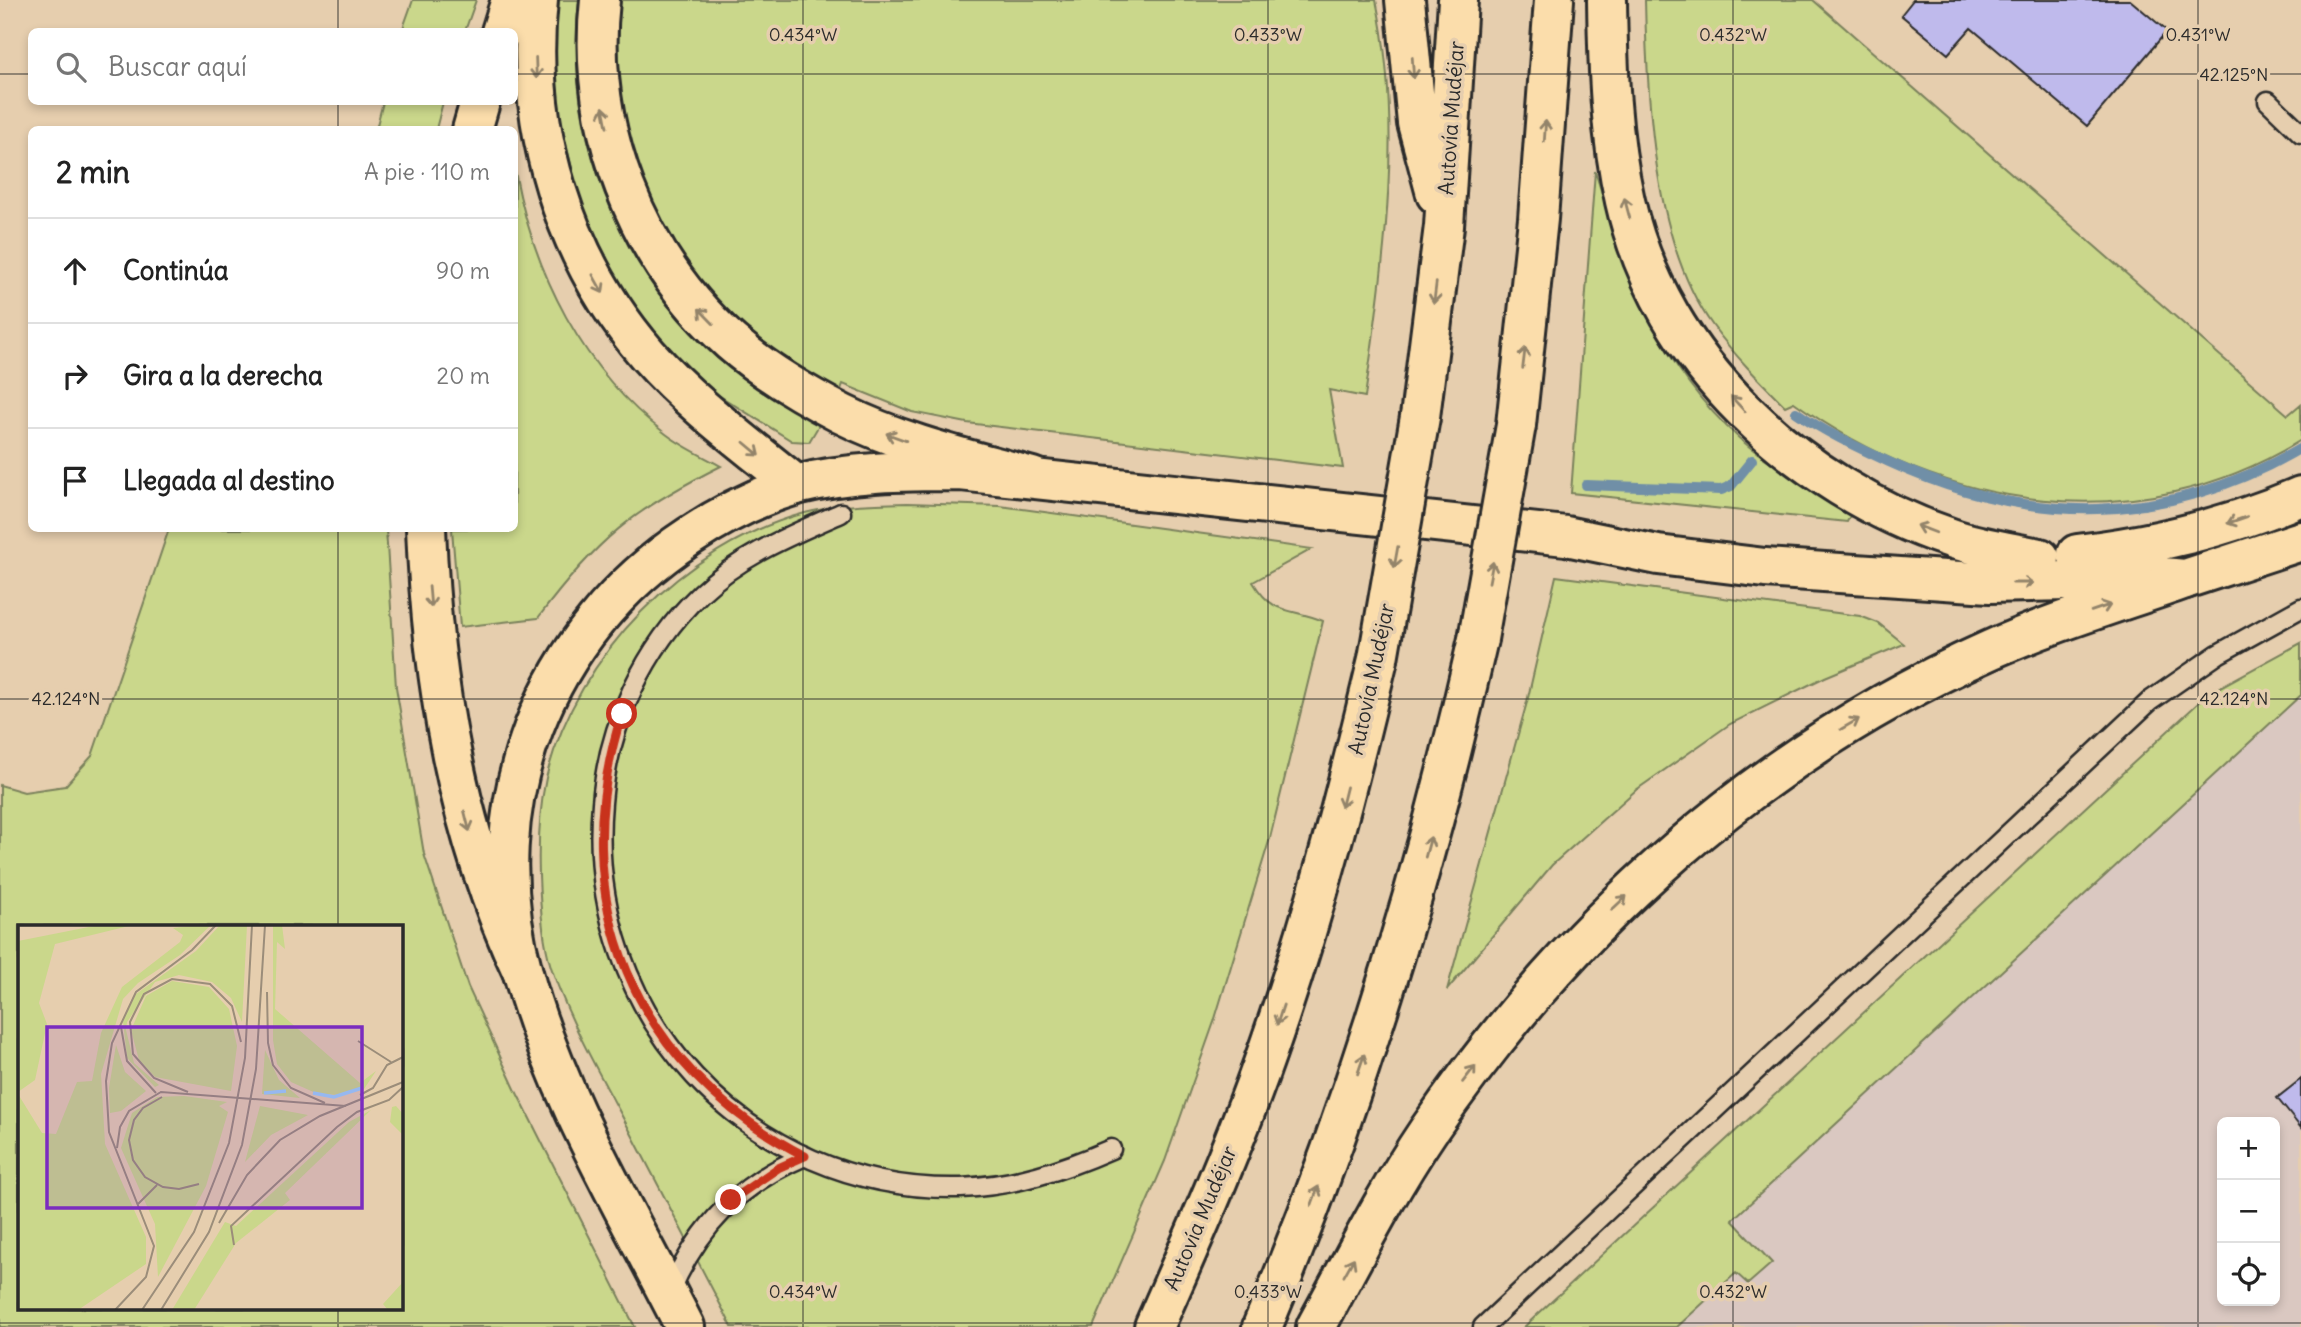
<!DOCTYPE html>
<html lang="es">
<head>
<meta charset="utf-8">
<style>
	body { margin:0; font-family:Delius,sans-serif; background:#f2f2f2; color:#222 }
	.controls { position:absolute; right:21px; bottom:21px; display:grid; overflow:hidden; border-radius:10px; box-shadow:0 4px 10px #0003 }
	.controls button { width:63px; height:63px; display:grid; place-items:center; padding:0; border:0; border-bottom:2px solid #e0e0e0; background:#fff; color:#222; font:35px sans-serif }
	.stop { position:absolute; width:21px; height:21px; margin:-16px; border:5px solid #c8321e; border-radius:50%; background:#fff }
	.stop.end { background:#c8321e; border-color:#fff; box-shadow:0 2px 7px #0008 }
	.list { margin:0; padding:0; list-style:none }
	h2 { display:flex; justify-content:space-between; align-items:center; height:91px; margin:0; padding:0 28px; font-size:30px }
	h2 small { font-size:23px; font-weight:400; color:#767676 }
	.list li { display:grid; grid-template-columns:46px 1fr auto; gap:21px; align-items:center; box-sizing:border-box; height:105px; padding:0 28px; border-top:2px solid #e0e0e0 }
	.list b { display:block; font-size:26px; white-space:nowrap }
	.list em { font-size:23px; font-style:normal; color:#767676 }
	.icon { flex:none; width:38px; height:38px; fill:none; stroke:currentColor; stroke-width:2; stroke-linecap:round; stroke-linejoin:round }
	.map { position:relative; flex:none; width:2301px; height:1327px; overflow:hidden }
	.search { position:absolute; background:#fff; box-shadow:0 4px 10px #0003; left:28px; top:28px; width:490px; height:77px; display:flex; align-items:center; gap:18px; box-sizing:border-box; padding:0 24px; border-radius:10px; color:#767676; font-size:26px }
	.panel { position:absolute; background:#fff; box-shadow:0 4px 10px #0003; left:28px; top:126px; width:490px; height:406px; border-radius:10px }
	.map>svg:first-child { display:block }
	.built { fill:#dac8c1; fill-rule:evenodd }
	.green { fill:#cad78b; stroke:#7a815b; stroke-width:2; fill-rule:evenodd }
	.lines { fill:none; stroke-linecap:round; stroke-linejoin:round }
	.stream { stroke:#6f8fa7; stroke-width:10 }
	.building { fill:#bfbaec; stroke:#2b2b2b; stroke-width:2 }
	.service-casing { stroke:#2b2b2b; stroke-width:23 }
	.trunk-casing { stroke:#2b2b2b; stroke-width:44 }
	.motorway-casing { stroke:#2b2b2b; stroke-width:44 }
	.service { stroke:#e6ceae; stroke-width:18 }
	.trunk { stroke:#fbddab; stroke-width:38 }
	.motorway { stroke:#fbddab; stroke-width:38 }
	.motorway-bridge-casing { stroke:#2b2b2b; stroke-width:44; stroke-linecap:butt }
	.motorway-bridge { stroke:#fbddab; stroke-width:38 }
	.oneway { stroke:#93846b }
	.route { stroke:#c8321e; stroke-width:9 }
	.ticks { fill:none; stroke:#2b2b2b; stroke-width:2; stroke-opacity:0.45 }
	.labels { text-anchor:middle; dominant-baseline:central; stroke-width:7; stroke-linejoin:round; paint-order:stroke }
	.street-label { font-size:21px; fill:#2b2b2b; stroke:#e6ceae }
	.inset-river { fill:none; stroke:#9cd1fa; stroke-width:3.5 }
	.inset-road { fill:none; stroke:#9b8d7a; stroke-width:2 }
	.view { fill:#7b2cbf; fill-opacity:0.15; stroke:#7b2cbf; stroke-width:3.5 }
	.inset-edge { fill:none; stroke:#2b2b2b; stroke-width:3.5 }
	.ticks-label { font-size:18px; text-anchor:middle; fill:#2b2b2b; stroke:#e6ceae; stroke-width:7; stroke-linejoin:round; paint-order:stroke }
</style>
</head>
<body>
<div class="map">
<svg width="2301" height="1327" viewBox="0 0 2301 1327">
	<rect width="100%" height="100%" fill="#e6ceae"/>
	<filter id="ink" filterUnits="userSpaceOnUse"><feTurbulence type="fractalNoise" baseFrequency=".0143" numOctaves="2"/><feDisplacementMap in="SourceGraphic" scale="14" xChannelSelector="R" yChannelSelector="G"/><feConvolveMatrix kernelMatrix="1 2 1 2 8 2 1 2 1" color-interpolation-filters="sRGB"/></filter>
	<g filter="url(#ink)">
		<path class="built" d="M2301 695V1327H1677L1736 1272 1772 1263 1732 1220ZM2222 1122H2275V1301H2222Z"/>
		<path class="green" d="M413 0H476L465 31H402Z
			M557 0H579C564 132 618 269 717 358 748 385 783 405 819 425L809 442 792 441 699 383 629 307 586 228 554 93Z
			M617 0H1376C1404 131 1383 267 1365 397L1329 390 1343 468 967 423 912 412 843 384 839 395 787 364 742 330 703 289 670 244 626 140 615 84Z
			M1645 0H1813L2288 415 2301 404V440C2138 541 1945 511 1794 402L1785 406C1760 381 1734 355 1713 326 1653 244 1647 99 1645 0Z
			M383 102H443L436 129H376Z
			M1595 171C1627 274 1657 365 1740 439 1773 468 1815 488 1854 508L1847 522 1571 493Z
			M515 172C534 272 582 371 666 434 683 447 703 456 721 466 633 510 597 539 538 618L460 627 452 529 514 528Z
			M908 503 1000 506 1312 549 1253 582C1274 617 1290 607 1323 621L1270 838 1214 1022 1165 1161 1093 1327H732C698 1261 664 1195 629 1129 601 1077 570 1023 551 967 542 938 540 905 539 875 538 843 539 810 546 778 577 655 683 546 805 513 839 504 874 504 908 503Z
			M169 529H386L396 687 424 854 468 987 516 1091 635 1327H0V785L24 792 65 786 92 756ZM401 926V1308H19V926Z
			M1556 576 1860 616 1878 623 1904 644 1825 677 1730 724 1636 790 1552 865 1447 990 1527 702Z
			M2301 643V695L1732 1220 1772 1263 1748 1284 1736 1273 1677 1327H1524L2209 693Z"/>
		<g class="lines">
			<path class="stream" d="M1796 412C1826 433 1857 447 1889 462 2030 527 2166 527 2301 448
				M1586 485 1721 490 1731 486 1752 460"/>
		</g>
		<path class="building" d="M1913 0H2130L2167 31 2087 126 1971 28 1948 54 1901 15Z
			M2301 1079V1128L2277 1098Z"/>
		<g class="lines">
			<defs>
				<path id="service" d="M2268 101 2301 133
					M841 513C792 535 741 555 701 593 645 647 608 724 602 803 583 1013 748 1193 961 1188 1014 1186 1063 1170 1111 1149
					M670 1292C698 1227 739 1184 805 1156
					M1483 1327 2150 701 2218 654 2301 608"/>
				<path id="trunk" d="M2077 554C2154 545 2230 527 2301 496
					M685 1327C628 1214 556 1096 523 973 476 803 544 632 690 536 723 514 758 496 796 485 849 471 906 471 960 471L1566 536 1658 555 1765 568 1990 583 2067 581 2128 574 2185 579 2301 541"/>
				<path id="motorway" d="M538 0C524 128 564 258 648 355 691 404 746 444 796 485
					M600 0C586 126 636 257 731 342 764 371 803 394 842 414 902 444 968 459 1032 477
					M1405 0 1417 123 1436 194
					M1607 0C1608 68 1610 135 1625 201 1661 362 1799 487 1951 538 1979 548 2011 552 2040 558
					M501 32 511 0
					M472 130 480 102
					M1420 417 1444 226 1458 0
					M1516 425 1538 219 1554 0
					M426 528C432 681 457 834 523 973
					M1154 1327C1197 1230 1240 1133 1274 1032 1316 910 1348 785 1378 659
					M1262 1327C1356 1104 1425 875 1478 639
					M1316 1327C1352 1261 1386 1193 1428 1131 1569 925 1760 752 1990 650 2053 622 2120 602 2185 579"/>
			</defs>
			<use href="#service" class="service-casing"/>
			<use href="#trunk" class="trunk-casing"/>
			<use href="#motorway" class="motorway-casing"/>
			<use href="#service" class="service"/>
			<use href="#trunk" class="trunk"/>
			<use href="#motorway" class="motorway"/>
			<defs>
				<path id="motorway-bridge" d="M1478 639 1516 425
					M1378 659 1420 417"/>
			</defs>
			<use href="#motorway-bridge" class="motorway-bridge-casing"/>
			<use href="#motorway-bridge" class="motorway-bridge"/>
		</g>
		<defs><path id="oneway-shaft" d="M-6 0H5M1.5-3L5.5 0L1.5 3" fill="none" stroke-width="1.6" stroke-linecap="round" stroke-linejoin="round" transform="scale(1.75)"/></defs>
		<g class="oneway">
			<use href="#oneway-shaft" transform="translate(536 68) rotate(88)"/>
			<use href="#oneway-shaft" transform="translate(1413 68) rotate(86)"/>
			<use href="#oneway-shaft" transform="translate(605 117) rotate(-101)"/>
			<use href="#oneway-shaft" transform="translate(1545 131) rotate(-86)"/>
			<use href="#oneway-shaft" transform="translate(1627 208) rotate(-105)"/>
			<use href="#oneway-shaft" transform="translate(598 284) rotate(61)"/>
			<use href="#oneway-shaft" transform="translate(1435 293) rotate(97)"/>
			<use href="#oneway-shaft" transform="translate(706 316) rotate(-134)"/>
			<use href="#oneway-shaft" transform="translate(1524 358) rotate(-83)"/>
			<use href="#oneway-shaft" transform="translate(1738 404) rotate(-133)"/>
			<use href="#oneway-shaft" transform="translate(896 437) rotate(-160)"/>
			<use href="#oneway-shaft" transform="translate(752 449) rotate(40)"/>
			<use href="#oneway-shaft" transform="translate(2237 520) rotate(161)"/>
			<use href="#oneway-shaft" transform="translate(1926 529) rotate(-159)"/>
			<use href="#oneway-shaft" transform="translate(1396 557) rotate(100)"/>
			<use href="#oneway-shaft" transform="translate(1491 572) rotate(-79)"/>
			<use href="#oneway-shaft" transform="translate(2023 583)"/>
			<use href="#oneway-shaft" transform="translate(430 597) rotate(85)"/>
			<use href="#oneway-shaft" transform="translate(2101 608) rotate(-19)"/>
			<use href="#oneway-shaft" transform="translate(1850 724) rotate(-30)"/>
			<use href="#oneway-shaft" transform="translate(1344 797) rotate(104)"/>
			<use href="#oneway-shaft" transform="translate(467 821) rotate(76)"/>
			<use href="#oneway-shaft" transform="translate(1428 847) rotate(-75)"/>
			<use href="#oneway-shaft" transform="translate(1619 903) rotate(-43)"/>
			<use href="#oneway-shaft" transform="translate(1280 1015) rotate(108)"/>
			<use href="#oneway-shaft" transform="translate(1361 1064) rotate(-71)"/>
			<use href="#oneway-shaft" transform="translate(1469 1074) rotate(-52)"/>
			<use href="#oneway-shaft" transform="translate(1315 1196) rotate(-70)"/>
			<use href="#oneway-shaft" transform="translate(1349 1267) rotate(-61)"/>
		</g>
	</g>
	<g class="lines" filter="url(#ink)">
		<path class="route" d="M622 714C563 898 633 1068 805 1156L778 1168 731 1200"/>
	</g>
	<path class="ticks" d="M338 0V32M803 0V1327M1268 0V1327M1733 0V1327M2198 0V1327M0 74H32M514 74H2301M338 102V130M338 528V926M0 699H2301M338 1308V1327M0 1323H2301"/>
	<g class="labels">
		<g class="street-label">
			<text transform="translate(1451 118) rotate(-86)">Autovía Mudéjar</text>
			<text transform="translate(1371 679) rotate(-78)">Autovía Mudéjar</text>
			<text transform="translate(1200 1218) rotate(-67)">Autovía Mudéjar</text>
		</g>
	</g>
	<g transform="translate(18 925)">
		<rect width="385" height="385" fill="#e6ceae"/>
		<path d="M81 0H115L37 19 21 78 29 99 17 155 0 167V16ZM182 0H193L162 30 120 58 105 74 83 149 87 219 128 312V339L60 385H0V169L24 208 38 209 59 157 74 156 83 108 104 62 162 17 165 10 155 3ZM202 0H229L224 97 213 73 194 57 161 50 137 57 109 97 108 105 116 138 141 160 137 162 109 133 105 96 118 69 178 26ZM255 0H264L267 24 259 17 257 84 342 158 358 146 346 164 323 170 300 169 273 157 259 139 255 115ZM154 56 191 62 211 84 219 121 213 166 137 152 121 135 113 105 128 71ZM98 120 107 147 128 166 103 186 92 188 91 163ZM247 125 261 155 282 173 244 169ZM166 171 209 177 201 181 210 187 188 261 140 352 137 299 103 223 114 188 139 172ZM242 181 290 190 253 210 227 237ZM378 181 385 189V210L372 197 374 182ZM353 185 267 268 272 275 218 318 176 385H154L207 297 218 301 331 197ZM385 357V385H370L365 379Z" fill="#cad78b"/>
		<path class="inset-river" d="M246 168 268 166M295 168 316 172 344 163"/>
		<path class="inset-road" d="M249 67 250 118 255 140 273 163 307 178M103 102 109 136 138 168M340 116 373 137M170 167 136 153 115 129 112 97 126 69 154 54 192 59 214 81 223 117M342 170 355 163 369 140 385 132M144 172 125 183 116 195 111 215 115 235 127 252 145 262 161 264 181 259M99 223 102 202 111 186 143 167 328 181M120 279 139 260M201 298 229 250 262 215 302 191 385 157M216 320 213 301 319 202 339 187 371 175 385 162M97 385 128 352 136 321 91 207 88 156 94 118 118 67 174 25 198 0M124 385 176 307 211 218 227 133 234 0M143 385 191 307 224 220 238 144 247 0"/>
		<path class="view" d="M29 102H344V283H29Z"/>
		<rect width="385" height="385" class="inset-edge"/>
	</g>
	<g class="ticks-label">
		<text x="803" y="41">0.434°W</text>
		<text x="1268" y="41">0.433°W</text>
		<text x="1733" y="41">0.432°W</text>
		<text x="2198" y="41">0.431°W</text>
		<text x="2234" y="81">42.125°N</text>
		<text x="66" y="705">42.124°N</text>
		<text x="2234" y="705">42.124°N</text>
		<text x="803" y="1298">0.434°W</text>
		<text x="1268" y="1298">0.433°W</text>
		<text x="1733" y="1298">0.432°W</text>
	</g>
</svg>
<div class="controls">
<button>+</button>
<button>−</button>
<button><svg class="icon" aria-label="locate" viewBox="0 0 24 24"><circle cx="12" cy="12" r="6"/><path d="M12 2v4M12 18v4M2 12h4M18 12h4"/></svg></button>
</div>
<div class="stop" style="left:622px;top:714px"></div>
<div class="stop end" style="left:731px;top:1200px"></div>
<div class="search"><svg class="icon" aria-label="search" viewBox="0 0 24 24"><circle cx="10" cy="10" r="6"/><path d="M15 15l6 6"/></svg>Buscar aquí</div>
<section class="panel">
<h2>2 min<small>A pie · 110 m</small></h2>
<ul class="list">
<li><svg class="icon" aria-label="ahead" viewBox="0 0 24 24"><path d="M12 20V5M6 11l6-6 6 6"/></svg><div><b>Continúa</b></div><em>90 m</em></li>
<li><svg class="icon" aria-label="right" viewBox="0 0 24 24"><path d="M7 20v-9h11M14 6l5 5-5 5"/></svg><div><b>Gira a la derecha</b></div><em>20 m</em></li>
<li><svg class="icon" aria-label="arrive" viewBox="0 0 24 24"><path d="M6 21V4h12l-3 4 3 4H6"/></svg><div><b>Llegada al destino</b></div></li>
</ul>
</section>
</div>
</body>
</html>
